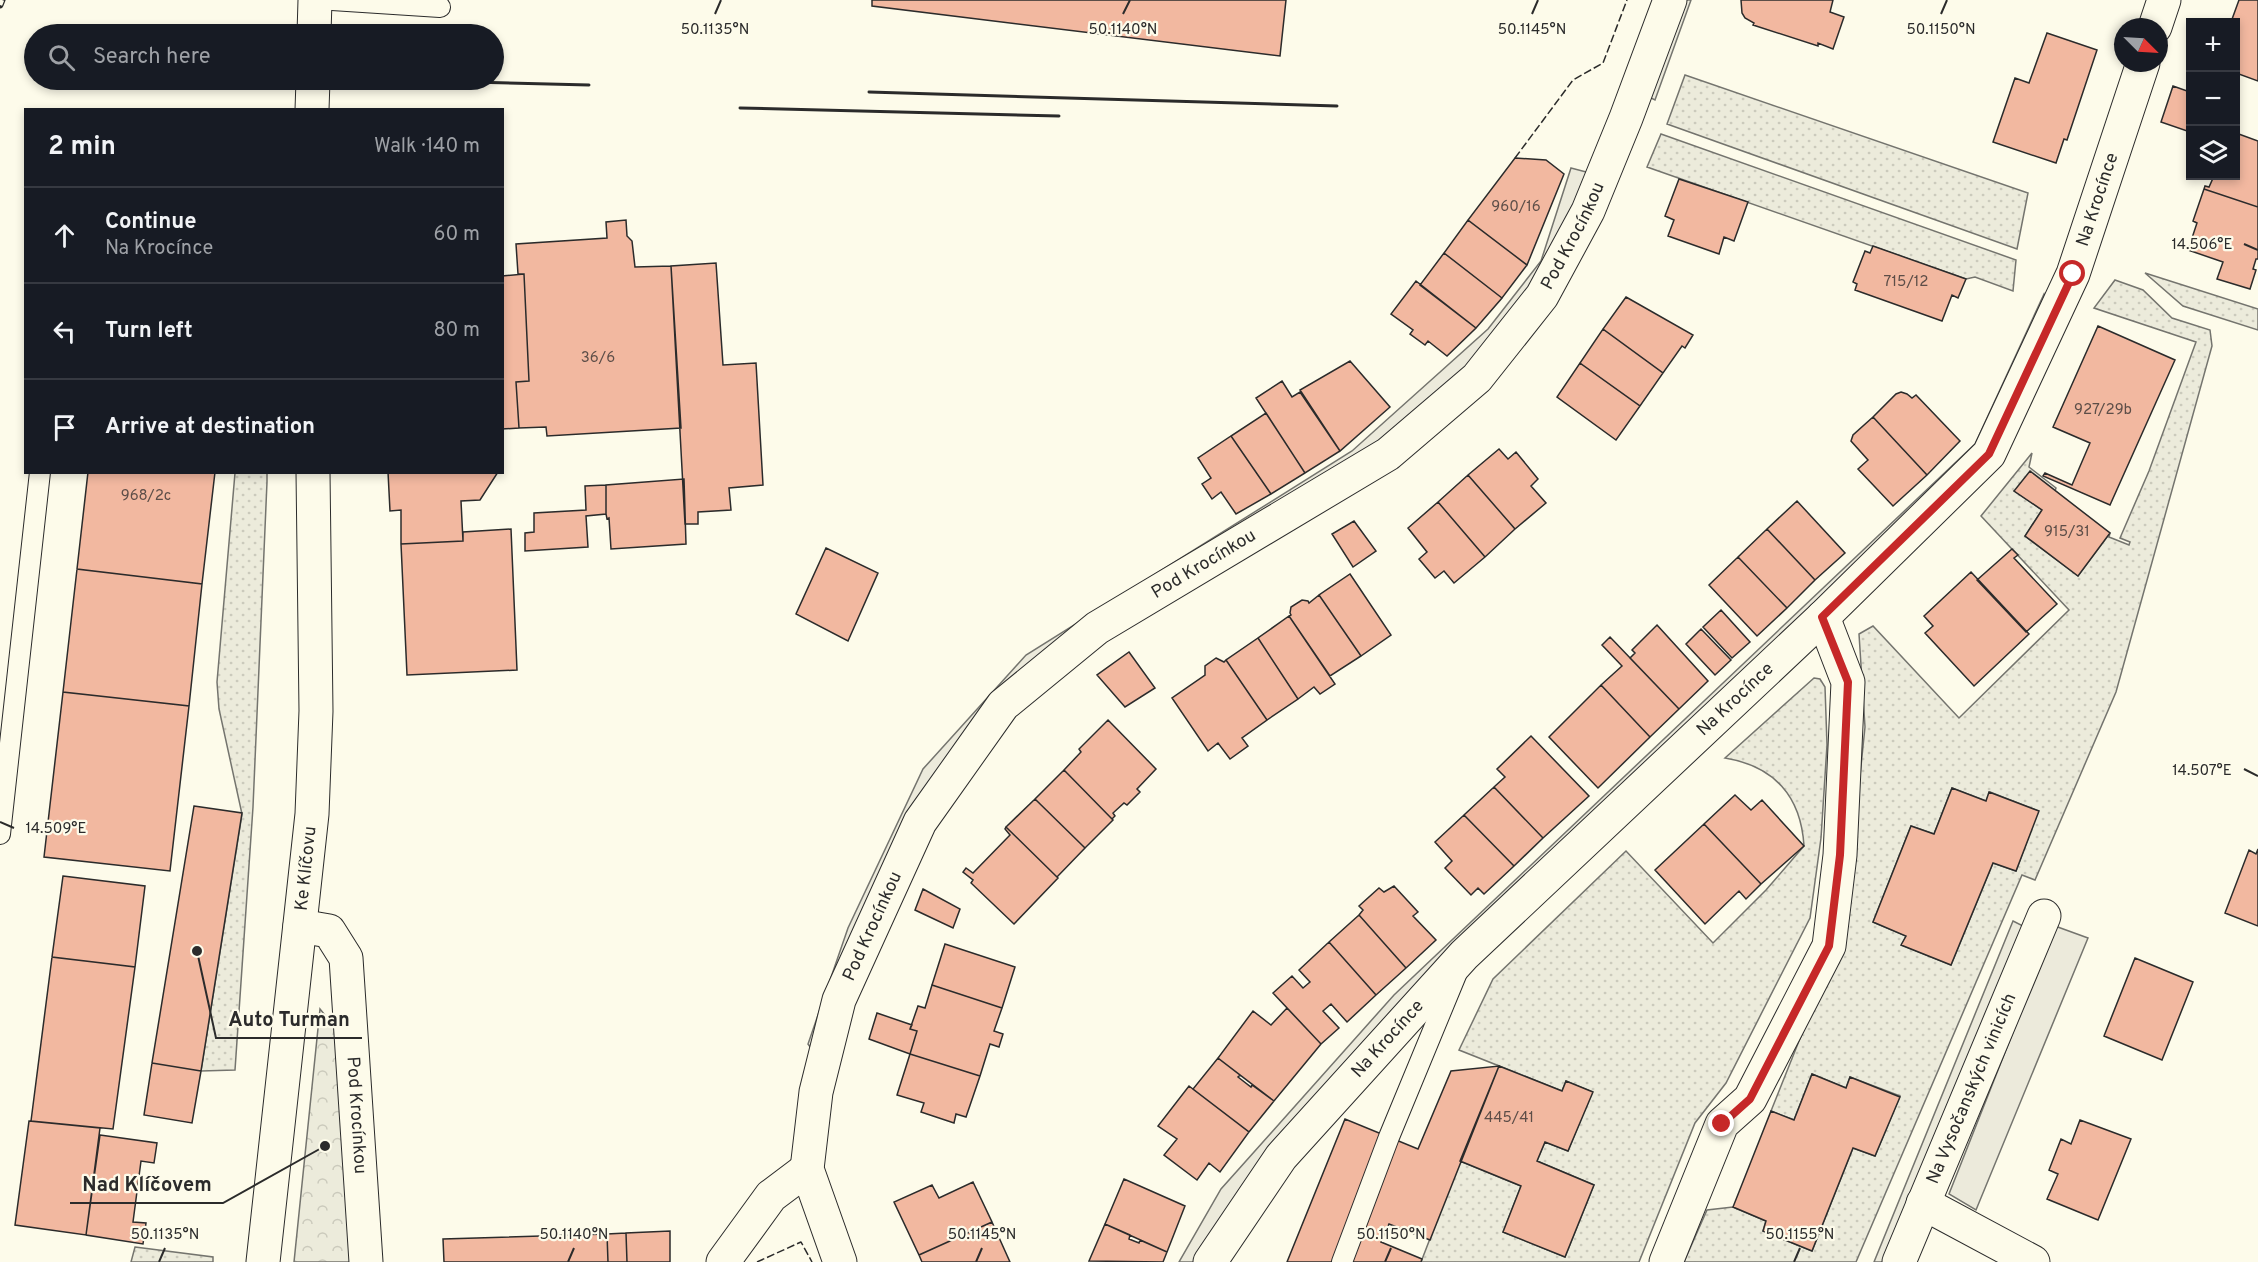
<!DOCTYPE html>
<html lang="en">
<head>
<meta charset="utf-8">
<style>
	body { margin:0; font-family:Overpass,sans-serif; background:#242831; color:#f1f3f6 }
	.controls { position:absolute; right:18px; top:18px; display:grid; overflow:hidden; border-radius:0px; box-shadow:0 3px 9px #0003 }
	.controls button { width:54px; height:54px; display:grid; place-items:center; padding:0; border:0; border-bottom:2px solid #363941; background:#171b24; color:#f1f3f6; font:30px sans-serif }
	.compass { position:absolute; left:2114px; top:18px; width:54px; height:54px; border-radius:50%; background:#171b24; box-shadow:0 3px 9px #0003; rotate:114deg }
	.stop { position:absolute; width:18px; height:18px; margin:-14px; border:4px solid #c62828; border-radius:50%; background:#fff }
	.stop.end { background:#c62828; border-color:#fff; box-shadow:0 2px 6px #0008 }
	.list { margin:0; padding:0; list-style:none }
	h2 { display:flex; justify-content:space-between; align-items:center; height:78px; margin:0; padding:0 24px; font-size:26px }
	h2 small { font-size:20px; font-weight:400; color:#9ea1a6 }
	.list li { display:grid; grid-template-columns:39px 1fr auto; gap:18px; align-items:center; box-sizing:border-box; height:96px; padding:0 24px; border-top:2px solid #363941 }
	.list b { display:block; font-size:22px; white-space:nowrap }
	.list p { margin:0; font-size:20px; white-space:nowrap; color:#9ea1a6 }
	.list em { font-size:20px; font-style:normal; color:#9ea1a6 }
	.icon { flex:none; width:33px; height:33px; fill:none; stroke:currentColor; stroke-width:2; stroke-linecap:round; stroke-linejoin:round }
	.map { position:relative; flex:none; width:2258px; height:1262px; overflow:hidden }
	.search { position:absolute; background:#171b24; box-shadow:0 3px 9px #0003; left:24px; top:24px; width:480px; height:66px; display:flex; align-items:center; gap:15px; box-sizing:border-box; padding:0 21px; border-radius:33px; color:#9ea1a6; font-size:22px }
	.panel { position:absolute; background:#171b24; box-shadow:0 3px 9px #0003; left:24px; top:108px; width:480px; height:366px; border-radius:0px }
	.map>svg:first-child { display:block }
	.grass { fill:url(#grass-dots); stroke:#74746e; stroke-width:1.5; fill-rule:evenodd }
	.forest { fill:url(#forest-crowns); stroke:#74746e; stroke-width:1.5 }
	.parking { fill:#eceadb; stroke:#74746e; stroke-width:1.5 }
	.building { fill:#f2b8a0; stroke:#2b2b2b; stroke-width:1.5 }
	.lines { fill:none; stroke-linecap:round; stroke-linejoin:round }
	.service-casing { stroke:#2b2b2b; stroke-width:22 }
	.minor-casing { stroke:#2b2b2b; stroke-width:35 }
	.tertiary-casing { stroke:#2b2b2b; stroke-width:35 }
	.service { stroke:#fdfbea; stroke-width:20 }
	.minor { stroke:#fdfbea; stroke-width:33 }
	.tertiary { stroke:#fdfbea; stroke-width:33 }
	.rail-casing { stroke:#2b2b2b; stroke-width:7 }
	.rail { stroke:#fdfbea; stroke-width:4.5; stroke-dasharray:14; stroke-linecap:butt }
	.fence { stroke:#2b2b2b; stroke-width:1.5; stroke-dasharray:8 3; stroke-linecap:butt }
	.wall { stroke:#2b2b2b; stroke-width:3 }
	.route { stroke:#c62828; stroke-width:8 }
	.ticks { fill:none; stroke:#2b2b2b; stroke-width:2 }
	.labels { text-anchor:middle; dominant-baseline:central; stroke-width:4.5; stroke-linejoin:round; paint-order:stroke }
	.number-label { font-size:15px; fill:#5d4e48 }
	.street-label { font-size:18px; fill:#2b2b2b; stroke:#fdfbea }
	.ticks-label { font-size:15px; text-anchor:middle; fill:#2b2b2b; stroke:#fdfbea; stroke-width:4.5; stroke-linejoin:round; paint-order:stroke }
	.leader { fill:none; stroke:#2b2b2b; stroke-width:2 }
	.callout-dot { fill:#2b2b2b; stroke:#fdfbea; stroke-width:2 }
	.callout-label { font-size:20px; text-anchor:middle; font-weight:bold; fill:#2b2b2b; stroke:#fdfbea; stroke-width:4.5; stroke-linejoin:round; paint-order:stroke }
</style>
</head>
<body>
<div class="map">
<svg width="2258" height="1262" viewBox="0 0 2258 1262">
	<defs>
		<pattern id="grass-dots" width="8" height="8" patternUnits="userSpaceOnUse" patternTransform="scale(1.5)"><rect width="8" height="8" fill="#ecebdb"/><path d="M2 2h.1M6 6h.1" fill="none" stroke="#cbcabc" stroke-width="1.8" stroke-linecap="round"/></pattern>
		<pattern id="forest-crowns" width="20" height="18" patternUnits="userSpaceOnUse" patternTransform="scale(1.5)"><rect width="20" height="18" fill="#ecebdb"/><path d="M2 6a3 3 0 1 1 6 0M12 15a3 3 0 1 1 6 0" fill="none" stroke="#cbcabc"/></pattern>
	</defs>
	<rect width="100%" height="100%" fill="#fdfbea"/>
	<path class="grass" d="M1685 75 2028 193 2017 249 1667 124Z
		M1661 134 2016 260 2013 291 1975 277 1966 279 1647 167Z
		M2145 273 2258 309V330L2183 306Z
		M2115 280 2143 290 2172 318 2210 330 2212 346 2116 692 2035 880 2022 875 1856 1262H1684L1707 1210 1733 1207 1766 1221 1763 1231 1812 1251 1853 1148 1875 1156 1900 1096 1850 1077 1846 1088 1812 1074 1794 1120 1771 1111 1799 1041 1843 942 1865 727 1859 634 1873 626 1959 718 2069 610 1981 516 2032 453 2029 467 2056 488 2055 491H2015L2042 510 2025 536 2078 576 2110 533 2109 537 2129 545 2130 542 2120 538 2149 471 2196 342 2094 308ZM1952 788 1986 801 1990 792 2038 811 2016 871 1993 863 1951 965 1902 945 1906 936 1873 922 1911 826 1934 834Z
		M235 473H267V482L253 807 235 1070 201 1071 242 814 219 709 217 682Z
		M1814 678 1820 679 1825 687 1827 745 1821 838 1810 918 1726 1083 1695 1123 1639 1262H1421L1460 1161 1521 1186 1503 1232 1565 1257 1594 1185 1537 1161 1545 1142 1568 1151 1592 1092 1566 1081 1562 1091 1459 1050 1493 979 1626 851 1713 943 1766 890 1804 846C1801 796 1774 766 1725 758Z
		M135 1247 213 1257V1262H131Z"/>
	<path class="forest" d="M320 1009 337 1030 351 1262H294Z"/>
	<path class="parking" d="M1675 0H1691L1655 100 1641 93Z
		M1571 168 1590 173 1540 282 1496 343 1357 463 1033 667 931 788 820 1060 808 1044 848 928 923 769 1026 655 1352 451 1488 329 1541 261Z
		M2044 294 2050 313 1984 452 1405 1004 1196 1262H1179L1221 1189 1394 995 1975 444Z
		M2013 921 2027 928 1889 1262H1874Z
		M2055 926 2088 938 1976 1210 1949 1194Z"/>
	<path class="building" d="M872 0H1286L1280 56 872 6Z
		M1741 0H1833L1830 12 1844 17 1833 49 1818 43V46L1753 25 1754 23 1745 18 1742 13Z
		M2239 0H2258V81L2236 73V22H2231Z
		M2047 33 2097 50 2067 140 2064 139 2056 163 1993 142 2015 78 2029 83Z
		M2173 86 2190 92V132L2161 122Z
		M2236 133 2258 141V207L2204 189 2205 186 2209 187 2214 176H2236Z
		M1515 158 1546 160 1564 174 1527 265 1468 220Z
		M1679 179 1748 202 1734 241 1724 237 1719 254 1668 236 1674 220 1665 216Z
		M2204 189 2258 207V259H2256L2253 269 2256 270 2250 289 2217 279 2223 262 2188 250 2197 223 2193 221Z
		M626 220 627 236 632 241 635 267 671 266 681 428 547 436 546 427 519 428 516 382 529 381 524 274H518L516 244 607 238 606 222Z
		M1468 220 1527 265 1502 298 1444 253Z
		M1873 246 1966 279 1958 298 1952 295 1942 321 1855 290 1857 284 1853 282 1865 251 1870 253Z
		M1444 253 1502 298 1476 328 1420 285Z
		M716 263 723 365 756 363 763 485 729 488 731 510 698 512V524H685L671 266Z
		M524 274 529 381 516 382 519 428 502 429V276Z
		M1416 281 1476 328 1447 356 1428 341 1425 345 1410 334 1413 330 1391 314Z
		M1626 297 1693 335 1685 348 1682 346 1663 373 1603 329Z
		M2098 326 2175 360 2110 505 2043 476 2045 473 2072 485 2090 443 2053 427Z
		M1603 329 1663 373 1640 406 1580 363Z
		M1350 361 1390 407 1340 451 1300 390Z
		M1580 363 1640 406 1616 440 1557 397Z
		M1282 381 1292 397 1300 392 1340 451 1305 473 1256 398Z
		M1901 392 1907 394 1912 398 1916 395 1960 441 1927 475 1873 417 1896 394Z
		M1266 413 1305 473 1271 494 1231 436Z
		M1873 417 1927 475 1893 506 1858 469 1868 460 1851 441 1853 435Z
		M1231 436 1271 494 1236 514 1221 492 1212 499 1202 484 1211 478 1198 458Z
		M1499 449 1508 459 1516 452 1538 479 1531 486 1546 503 1515 529 1468 475Z
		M2030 471 2110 533 2078 576 2025 536 2042 510 2014 491Z
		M88 472H215L202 584 77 569Z
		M388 472H498L480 500 461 501 463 541 401 544V510L390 511Z
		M1468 475 1515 529 1485 557 1438 502Z
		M684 479 686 544 611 549 609 518 607 519 606 514V485Z
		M606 485V514L586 516 588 547 525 551V533L534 532V513L586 510 585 486Z
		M1797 501 1845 553 1815 580 1767 529Z
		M1438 502 1485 557 1454 583 1444 571 1435 578 1419 559 1427 552 1408 528Z
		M1354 521 1376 551 1353 567 1332 534Z
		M511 529 517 670 407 675 401 544 463 541V532Z
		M1767 529 1815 580 1787 608 1738 557Z
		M826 548 878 573 848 641 796 614Z
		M2012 549 2018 555 2014 558 2057 604 2026 632 1977 580Z
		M1738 557 1787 608 1757 636 1709 585Z
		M77 569 202 584 189 706 63 692Z
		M1971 572 2029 634 1974 686 1925 633 1933 626 1924 616Z
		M1350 574 1391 635 1361 656 1319 595Z
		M1319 595 1361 656 1330 676 1289 616 1291 615 1290 613 1291 607 1302 600 1308 601 1309 603Z
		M1721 610 1750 642 1732 658 1703 627Z
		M1289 616 1335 684 1320 694 1314 687 1298 699 1258 638Z
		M1657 625 1708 681 1679 709 1630 658 1635 653 1632 650Z
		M1701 629 1731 660 1715 675 1686 644Z
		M1610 637 1679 709 1650 737 1601 685 1622 666 1602 645Z
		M1258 638 1298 699 1267 720 1226 660Z
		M1129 652 1155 688 1125 707 1097 675Z
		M1216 658 1224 662 1226 660 1267 720 1242 738 1248 746 1230 759 1218 743 1208 751 1172 698 1205 675V666Z
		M1601 685 1650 737 1598 788 1549 737Z
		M63 692 189 706 170 871 44 857Z
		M1108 720 1156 769 1137 789 1140 792 1127 805 1124 803 1113 813 1115 816 1112 819 1064 770 1081 752 1079 749Z
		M1531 736 1589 796 1543 838 1494 787 1505 777 1497 769Z
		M1064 770 1113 820 1085 848 1035 799Z
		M1494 787 1543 838 1514 866 1464 815Z
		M1952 788 1986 801 1989 792 2039 811 2016 871 1993 863 1951 965 1901 945 1906 936 1873 922 1911 826 1934 834Z
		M1735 795 1751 810 1762 800 1804 846 1761 884 1704 824Z
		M1035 799 1085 848 1057 877 1006 827Z
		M194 806 242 813 201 1071 152 1063Z
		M1464 815 1514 866 1484 894 1478 888 1471 895 1445 868 1452 861 1435 842Z
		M1704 824 1761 884 1746 899 1739 891 1705 924 1655 870Z
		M1006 827 1058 878 1014 924 971 883 973 880 963 872 966 868 973 873 1010 835 1005 829Z
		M2258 849V926L2225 913 2249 850 2256 854Z
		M63 876 145 886 135 967 52 957Z
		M1394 886 1418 912 1413 916 1436 940 1406 968 1359 915 1363 910 1359 906 1379 888 1384 892Z
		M923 889 960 909 953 928 915 910Z
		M1359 915 1406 968 1376 995 1329 942Z
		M1329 942 1376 995 1347 1022 1331 1004 1323 1011 1339 1028 1321 1044 1273 993 1292 976 1303 988 1310 982 1299 970Z
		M945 944 1015 967 1002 1008 932 985Z
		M52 957 135 967 113 1129 31 1121Z
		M2135 958 2193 982 2162 1060 2104 1036Z
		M932 985 1002 1008 994 1031 1003 1034 999 1047 990 1044 980 1076 910 1054 917 1031 910 1029 918 1006 925 1008Z
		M1287 1008 1321 1044 1274 1101 1218 1058 1253 1011 1271 1025Z
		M877 1013 912 1025 910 1029 917 1031 910 1054 869 1039Z
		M910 1054 980 1076 966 1117 956 1114 954 1123 921 1112 924 1103 897 1095Z
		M1218 1058 1240 1075 1238 1077 1251 1087 1252 1085 1274 1101 1249 1132 1193 1089Z
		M152 1063 201 1071 192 1123 144 1115Z
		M1499 1066 1562 1091 1566 1081 1593 1092 1568 1151 1545 1142 1537 1161 1594 1185 1565 1257 1503 1232 1521 1186 1460 1161Z
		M1499 1066 1430 1240 1389 1224 1381 1242 1422 1259 1421 1262H1287L1345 1119 1418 1149 1451 1071Z
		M1812 1074 1846 1088 1850 1077 1900 1097 1875 1156 1853 1148 1812 1251 1763 1231 1766 1221 1733 1207 1771 1111 1794 1120Z
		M1189 1086 1249 1132 1220 1172 1209 1163 1197 1180 1164 1155 1177 1139 1158 1126Z
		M2080 1120 2131 1139 2098 1220 2047 1199 2058 1174 2049 1170 2061 1139 2071 1144Z
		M29 1121 100 1128 86 1235 15 1225Z
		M100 1135 157 1143 154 1163 141 1161 133 1222 146 1223 143 1244 86 1235Z
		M1124 1179 1185 1206 1167 1252 1105 1224Z
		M973 1182 992 1222 919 1255 894 1202 932 1185 939 1198Z
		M992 1222 1010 1262H922L919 1255Z
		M1105 1224 1130 1235 1129 1239 1139 1243 1140 1240 1167 1252 1163 1262 1089 1261Z
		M670 1231V1262H627L626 1233Z
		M626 1233 627 1262H608L607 1234Z
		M607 1234 608 1262H444L443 1239Z"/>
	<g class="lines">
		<defs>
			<path id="service" d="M332 0 440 7
				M0 834 40 472
				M1342 1262 1389 1137 1456 975"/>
			<g id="minor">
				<path d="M2155 27 2164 0"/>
				<path id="s1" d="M300 926 329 931 346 958 366 1262"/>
				<path d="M1923 1203 2033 1262"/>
				<path d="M723 1262 771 1196 807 1169"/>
				<path id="s2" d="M840 1262 807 1169 816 1092 839 1000 920 822 1003 705 1097 628 1388 454 1477 378 1542 296 1588 211 1626 118 1670 0"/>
				<path id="s3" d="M1210 1262 1281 1157 1464 955 1823 617 1989 454 2073 274 2143 63"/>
				<path d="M1666 1262 1722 1124 1750 1099 1829 946 1840 855 1848 682 1823 617"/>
				<path id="s4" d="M1899 1262 2044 916"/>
			</g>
			<g id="tertiary">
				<path d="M314 34 315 0"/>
				<path d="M312 110 313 80"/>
				<path id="s5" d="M263 1262 312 814 316 711 313 472"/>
			</g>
		</defs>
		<use href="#service" class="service-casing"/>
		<use href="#minor" class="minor-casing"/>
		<use href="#tertiary" class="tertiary-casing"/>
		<use href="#service" class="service"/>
		<use href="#minor" class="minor"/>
		<use href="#tertiary" class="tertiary"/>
		<defs>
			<path id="rail" d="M0 5 2 0"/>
		</defs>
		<use href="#rail" class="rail-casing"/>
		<use href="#rail" class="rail"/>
		<path class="fence" d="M1515 158 1573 80 1603 63 1627 0
			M757 1262 801 1242 812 1262"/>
		<path class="wall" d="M394 80 589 85
			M869 92 1337 106
			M740 108 1059 116"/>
	</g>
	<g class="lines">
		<path class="route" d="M1722 1124 1750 1099 1829 946 1840 855 1848 682 1822 617 1989 454 2073 274"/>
	</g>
	<path class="ticks" d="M715 14 721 0M1123 14 1130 0M1532 14 1538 0M1941 14 1947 0M2244 244 2258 250M2244 769 2258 776M0 822 14 828M159 1262 165 1248M568 1262 574 1248M976 1262 982 1248M1385 1262 1391 1248M1794 1262 1800 1248"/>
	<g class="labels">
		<g class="number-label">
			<text x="1516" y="207">960/16</text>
			<text x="1906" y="282">715/12</text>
			<text x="598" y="358">36/6</text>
			<text x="2103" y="410">927/29b</text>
			<text x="146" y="496">968/2c</text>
			<text x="2067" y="532">915/31</text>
			<text x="1509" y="1118">445/41</text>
		</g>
		<g class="street-label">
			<text stroke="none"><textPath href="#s3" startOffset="1402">Na Krocínce</textPath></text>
			<text stroke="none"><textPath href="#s2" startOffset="1360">Pod Krocínkou</textPath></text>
			<text stroke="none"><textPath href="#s2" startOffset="856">Pod Krocínkou</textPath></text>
			<text stroke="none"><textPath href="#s3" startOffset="772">Na Krocínce</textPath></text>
			<text stroke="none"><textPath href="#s5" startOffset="396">Ke Klíčovu</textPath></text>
			<text stroke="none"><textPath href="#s2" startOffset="352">Pod Krocínkou</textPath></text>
			<text stroke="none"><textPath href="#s3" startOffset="286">Na Krocínce</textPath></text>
			<text stroke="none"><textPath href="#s4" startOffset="188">Na Vysočanských vinicích</textPath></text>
			<text stroke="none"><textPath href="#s1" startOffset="219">Pod Krocínkou</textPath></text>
		</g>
	</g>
	<g class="ticks-label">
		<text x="715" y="34">50.1135°N</text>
		<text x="1123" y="34">50.1140°N</text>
		<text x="1532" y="34">50.1145°N</text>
		<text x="1941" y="34">50.1150°N</text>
		<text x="2202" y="249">14.506°E</text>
		<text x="2202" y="775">14.507°E</text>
		<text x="56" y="833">14.509°E</text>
		<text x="165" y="1239">50.1135°N</text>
		<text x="574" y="1239">50.1140°N</text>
		<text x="982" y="1239">50.1145°N</text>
		<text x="1391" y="1239">50.1150°N</text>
		<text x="1800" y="1239">50.1155°N</text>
	</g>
	<path class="leader" d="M197 951L216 1038H362M325 1146L223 1203H70"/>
	<g class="callout-dot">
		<circle cx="197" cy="951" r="6"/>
		<circle cx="325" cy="1146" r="6"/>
	</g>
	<g class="callout-label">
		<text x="289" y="1026">Auto Turman</text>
		<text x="147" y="1191">Nad Klíčovem</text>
	</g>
</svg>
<div class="controls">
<button>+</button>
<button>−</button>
<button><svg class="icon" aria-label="layers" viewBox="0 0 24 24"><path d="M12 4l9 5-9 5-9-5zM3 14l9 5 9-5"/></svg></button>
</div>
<svg class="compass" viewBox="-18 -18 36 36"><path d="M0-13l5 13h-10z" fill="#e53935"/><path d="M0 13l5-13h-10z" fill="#9ea1a6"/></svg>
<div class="stop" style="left:2073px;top:274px"></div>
<div class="stop end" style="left:1722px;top:1124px"></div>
<div class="search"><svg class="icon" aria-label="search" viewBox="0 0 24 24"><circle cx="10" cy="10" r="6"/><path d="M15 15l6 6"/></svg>Search here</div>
<section class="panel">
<h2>2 min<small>Walk · 140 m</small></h2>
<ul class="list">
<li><svg class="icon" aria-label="ahead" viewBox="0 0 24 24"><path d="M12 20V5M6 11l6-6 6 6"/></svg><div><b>Continue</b><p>Na Krocínce</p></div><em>60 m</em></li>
<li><svg class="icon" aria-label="left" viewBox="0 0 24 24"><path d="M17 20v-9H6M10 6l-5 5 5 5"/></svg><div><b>Turn left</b></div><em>80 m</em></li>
<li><svg class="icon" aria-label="arrive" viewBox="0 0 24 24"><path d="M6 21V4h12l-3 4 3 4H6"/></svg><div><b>Arrive at destination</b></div></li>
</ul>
</section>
</div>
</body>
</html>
